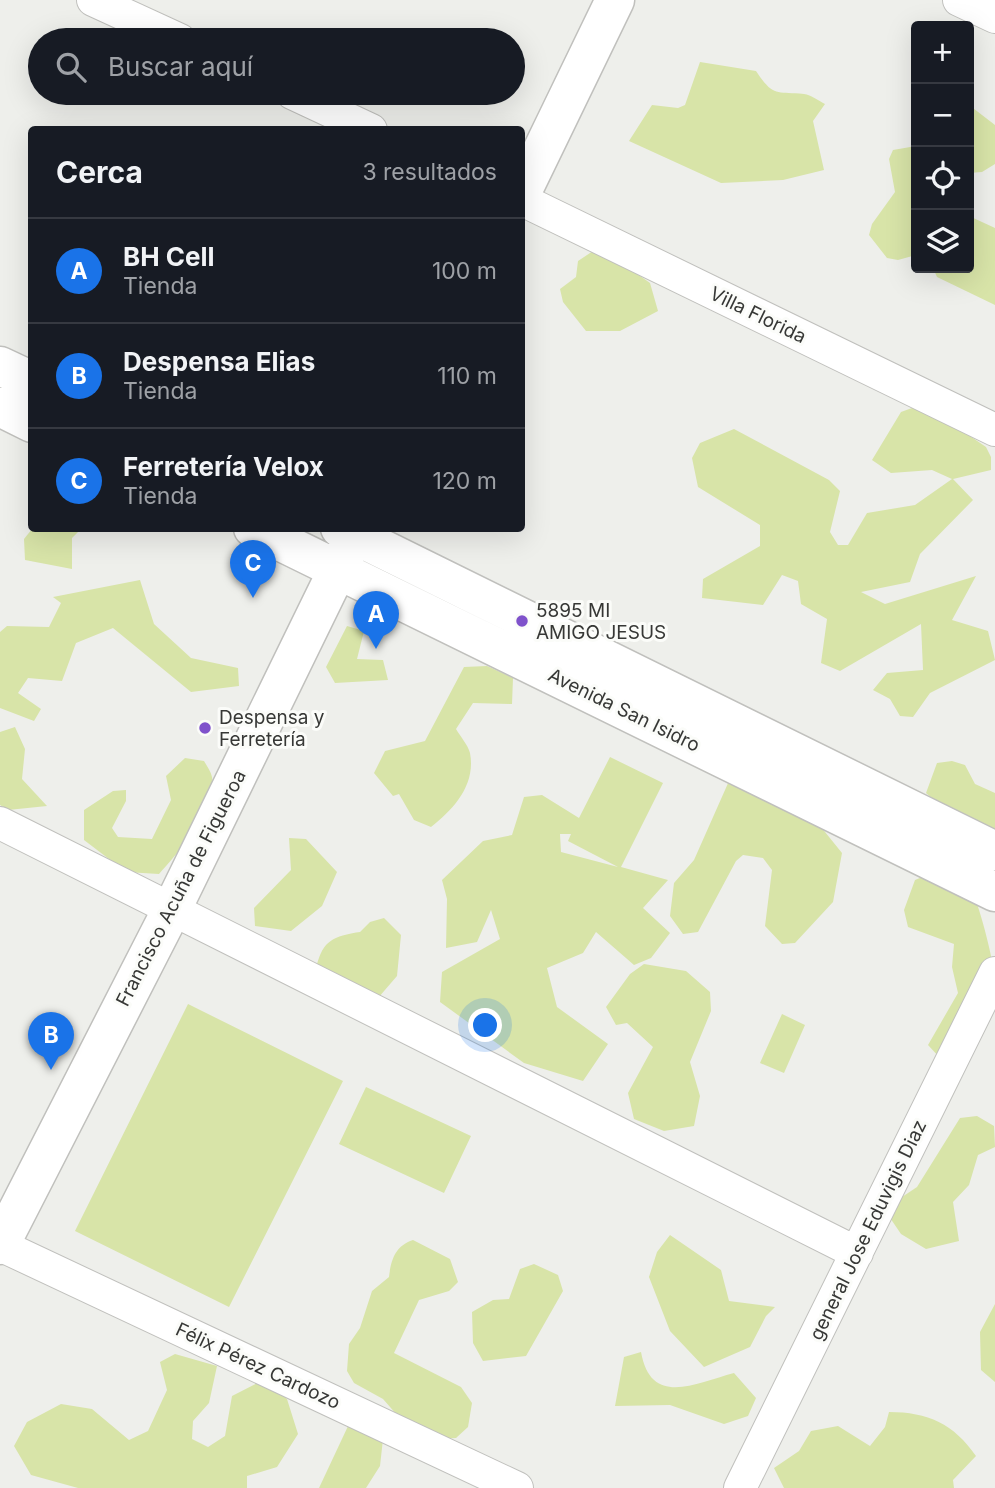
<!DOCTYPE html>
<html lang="es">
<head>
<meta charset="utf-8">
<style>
	body { margin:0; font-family:Inter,sans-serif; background:#242831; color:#f1f3f6 }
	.controls { position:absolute; right:21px; top:21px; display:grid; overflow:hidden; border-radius:7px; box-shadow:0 7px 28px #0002 }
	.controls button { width:63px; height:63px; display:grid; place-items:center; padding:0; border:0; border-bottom:2px solid #363941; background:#171b24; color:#f1f3f6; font:35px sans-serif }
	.you { position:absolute; left:486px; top:1026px; width:24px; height:24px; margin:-18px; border:5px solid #fff; border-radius:50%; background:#1a73e8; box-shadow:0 0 0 10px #1a73e833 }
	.badge { display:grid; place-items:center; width:46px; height:46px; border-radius:50%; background:#1a73e8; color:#fff; font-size:23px; font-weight:700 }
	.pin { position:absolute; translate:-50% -58px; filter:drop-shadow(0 2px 4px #0008) }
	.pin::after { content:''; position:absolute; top:37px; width:24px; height:21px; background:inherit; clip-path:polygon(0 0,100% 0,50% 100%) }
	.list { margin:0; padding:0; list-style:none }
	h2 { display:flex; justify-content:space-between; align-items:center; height:91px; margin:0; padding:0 28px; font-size:30px }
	h2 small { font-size:23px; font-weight:400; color:#9ea1a6 }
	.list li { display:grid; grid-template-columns:46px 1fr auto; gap:21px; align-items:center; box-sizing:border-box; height:105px; padding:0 28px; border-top:2px solid #363941 }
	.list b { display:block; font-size:26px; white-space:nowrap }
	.list p { margin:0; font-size:23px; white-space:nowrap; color:#9ea1a6 }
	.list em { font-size:23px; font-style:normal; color:#9ea1a6 }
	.icon { flex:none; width:38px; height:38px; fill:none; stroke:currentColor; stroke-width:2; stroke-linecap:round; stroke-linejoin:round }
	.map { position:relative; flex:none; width:995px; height:1488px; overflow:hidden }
	.search { position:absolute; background:#171b24; box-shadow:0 7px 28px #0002; left:28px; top:28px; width:497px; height:77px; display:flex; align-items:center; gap:18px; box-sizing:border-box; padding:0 24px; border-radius:38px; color:#9ea1a6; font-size:26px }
	.panel { position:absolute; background:#171b24; box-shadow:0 7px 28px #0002; left:28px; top:126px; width:497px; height:406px; border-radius:7px }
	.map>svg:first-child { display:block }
	.green { fill:#d8e4a8; fill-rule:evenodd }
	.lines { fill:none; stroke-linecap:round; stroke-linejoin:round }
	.street-casing { stroke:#c0c0bd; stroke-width:34 }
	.secondary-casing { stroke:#c0c0bd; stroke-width:41 }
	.street { stroke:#fff; stroke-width:32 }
	.secondary { stroke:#fff; stroke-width:38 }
	.poi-dot { fill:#7f52cb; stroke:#fbfcf9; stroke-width:2.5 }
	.labels { text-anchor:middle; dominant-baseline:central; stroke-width:6; stroke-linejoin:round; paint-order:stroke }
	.street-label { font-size:19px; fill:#373836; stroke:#fbfcf9 }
	.poi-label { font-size:19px; fill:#373836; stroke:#fbfcf9; text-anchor:start }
</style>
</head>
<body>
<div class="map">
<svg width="995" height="1488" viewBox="0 0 995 1488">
	<rect width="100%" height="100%" fill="#eeefeb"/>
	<path class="green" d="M700 62 756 71C774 98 776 91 804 94 811 95 819 101 825 104L813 121 824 170 783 180 721 183 629 141 652 105 678 108 685 105Z
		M969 105 995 125V164L982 172 969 173Z
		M916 146V255L898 260 887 258 869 235 872 224 895 192 889 159 893 150Z
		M969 216 995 228V305L937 277 933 268H969Z
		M599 247 650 283 658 311 620 331H586L563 302 560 289 576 277 578 261Z
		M923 404 986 447 991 457V470L953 479 973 500 920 554 910 582 861 592 885 604 976 576 952 620 988 631 995 660 930 693 913 717 900 716 890 699 873 690 887 673 923 670 921 624 840 671 821 663 827 619 801 604 798 581 782 575 763 605 702 598 703 579 760 546V525L698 487 692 458 700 443 734 429 829 480 840 491 830 532 838 545H848L867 513 915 505 952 479 932 470 891 473 872 460 901 412Z
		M32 529H81L72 538V569L25 560 24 539Z
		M140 580 154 624 191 658 238 668 239 686 191 692 113 628 76 643 62 681 28 678 18 693 41 709 34 721 0 708V632L7 626 49 627 61 603 53 597Z
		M347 626 364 631 357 659 383 660 388 680 335 683 326 667Z
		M487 666 513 678 512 704 473 703 456 729C460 736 468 745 470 753 476 785 454 809 431 827L414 820 399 794 393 796 374 773 385 751 425 741 464 667Z
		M15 727 25 749 22 779 47 806 8 810 0 805V732Z
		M610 757 663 783 621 867 668 880 643 908 670 933 651 958 634 965 596 932 583 953 547 968 557 1007 608 1044 583 1081 524 1063 440 1002 442 972 500 939 491 910 477 942 446 948 447 899 442 880 483 841 512 835 524 797 542 795 579 818ZM560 834H571L568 841 618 867 561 852Z
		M185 758 204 761C207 766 211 772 212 777 218 808 178 853 159 874L126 872 84 840V810L113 791 126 790V801L112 828 118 837 152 839 171 800 166 776Z
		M952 761 965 765 975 784 995 793V843L978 839 926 793 937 763Z
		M729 781 821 827 842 853 833 902 795 943 782 944 765 926 772 870 763 858 743 855 736 861 698 932 683 934 670 916 674 883 694 860Z
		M289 838 306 839 337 872 322 906 291 931 255 926 254 908 291 870Z
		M937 871C947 878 966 885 973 895 980 906 995 967 994 977 986 997 954 1038 940 1058L928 1045 958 993 952 967 954 944 908 927 904 910 915 880Z
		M384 918 401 935 397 976 366 1012 309 989C323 952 316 938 360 932L370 922Z
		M644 964 686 971 710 992 711 1011 690 1062 700 1096 694 1126 664 1131 634 1119 628 1093 653 1047 627 1023 616 1025 606 1007 630 974Z
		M188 1004 343 1081 229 1307 75 1231Z
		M782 1014 805 1025 784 1073 760 1063Z
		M366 1087 471 1136 444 1193 339 1144Z
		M977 1116 994 1126 995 1147 978 1155 969 1185 953 1202 959 1241 926 1249 901 1234 884 1209 917 1187 960 1118Z
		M670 1235 721 1270 729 1301 775 1307 766 1316 750 1347 704 1367 670 1331 649 1277 657 1252Z
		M413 1240 450 1259 458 1282 449 1291 419 1300 394 1353 461 1387 472 1403 468 1427 456 1438 419 1440 383 1399 354 1383 347 1371 349 1344 360 1328 372 1291 389 1277C391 1260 395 1246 413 1240Z
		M534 1264 558 1275 563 1291 526 1356 483 1361 473 1343 472 1312 493 1300 509 1299 520 1269Z
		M995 1304V1382L981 1370 980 1332Z
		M641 1352C651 1408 696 1383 734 1373L756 1398 748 1416 724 1424 670 1405 615 1406 624 1357Z
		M175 1354 217 1366 209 1403 193 1421 192 1439 208 1447 225 1436 232 1396 265 1379 287 1399 298 1434 277 1467 247 1476V1488H78L31 1475 14 1446 27 1422 61 1404 92 1409 129 1440 148 1431 167 1390 160 1362Z
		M889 1412C928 1412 954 1424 976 1456L953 1480 954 1488H784L774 1468 799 1451 811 1431 838 1426 870 1446 885 1427Z
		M349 1424 384 1430 380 1466 366 1488H319Z"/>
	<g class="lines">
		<defs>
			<path id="street" d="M93 0 180 40
				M959 0 995 17
				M292 93 371 130
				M522 200 995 430
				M0 823 857 1253
				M0 1245 517 1488
				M740 1488 995 973"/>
			<path id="secondary" d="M522 192 615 0
				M0 366 32 381
				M0 407 32 423
				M253 528 995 892
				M340 528 995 851
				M0 1245 171 911 358 528"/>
		</defs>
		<use href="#street" class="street-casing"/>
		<use href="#secondary" class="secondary-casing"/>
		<use href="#street" class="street"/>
		<use href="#secondary" class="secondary"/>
	</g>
	<g class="poi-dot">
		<circle cx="522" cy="621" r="7"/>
		<circle cx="205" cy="728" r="7"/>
	</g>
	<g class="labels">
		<g class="street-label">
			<text transform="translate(758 315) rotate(26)">Villa Florida</text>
			<text transform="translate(624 710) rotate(26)">Avenida San Isidro</text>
			<text transform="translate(181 888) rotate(-63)">Francisco Acuña de Figueroa</text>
			<text transform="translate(868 1230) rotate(-64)">general Jose Eduvigis Diaz</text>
			<text transform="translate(258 1366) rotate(25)">Félix Pérez Cardozo</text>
		</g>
		<g class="poi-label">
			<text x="536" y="610">5895 MI<tspan x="536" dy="22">AMIGO JESUS</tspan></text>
			<text x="219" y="717">Despensa y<tspan x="219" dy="22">Ferretería</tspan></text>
		</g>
	</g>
</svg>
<div class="controls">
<button>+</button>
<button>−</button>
<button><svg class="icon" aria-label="locate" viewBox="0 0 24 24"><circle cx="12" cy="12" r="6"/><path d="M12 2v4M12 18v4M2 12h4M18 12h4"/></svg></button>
<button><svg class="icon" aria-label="layers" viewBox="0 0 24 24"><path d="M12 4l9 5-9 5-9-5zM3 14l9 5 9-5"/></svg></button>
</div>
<div class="you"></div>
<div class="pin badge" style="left:376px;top:649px">A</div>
<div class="pin badge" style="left:51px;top:1070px">B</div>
<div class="pin badge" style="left:253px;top:598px">C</div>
<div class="search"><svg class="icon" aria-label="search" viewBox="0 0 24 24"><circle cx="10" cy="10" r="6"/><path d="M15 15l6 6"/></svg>Buscar aquí</div>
<section class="panel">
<h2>Cerca<small>3 resultados</small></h2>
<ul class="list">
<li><span class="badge">A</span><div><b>BH Cell</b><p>Tienda</p></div><em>100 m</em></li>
<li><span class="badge">B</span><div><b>Despensa Elias</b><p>Tienda</p></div><em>110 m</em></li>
<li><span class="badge">C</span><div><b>Ferretería Velox</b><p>Tienda</p></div><em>120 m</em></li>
</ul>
</section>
</div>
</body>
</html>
